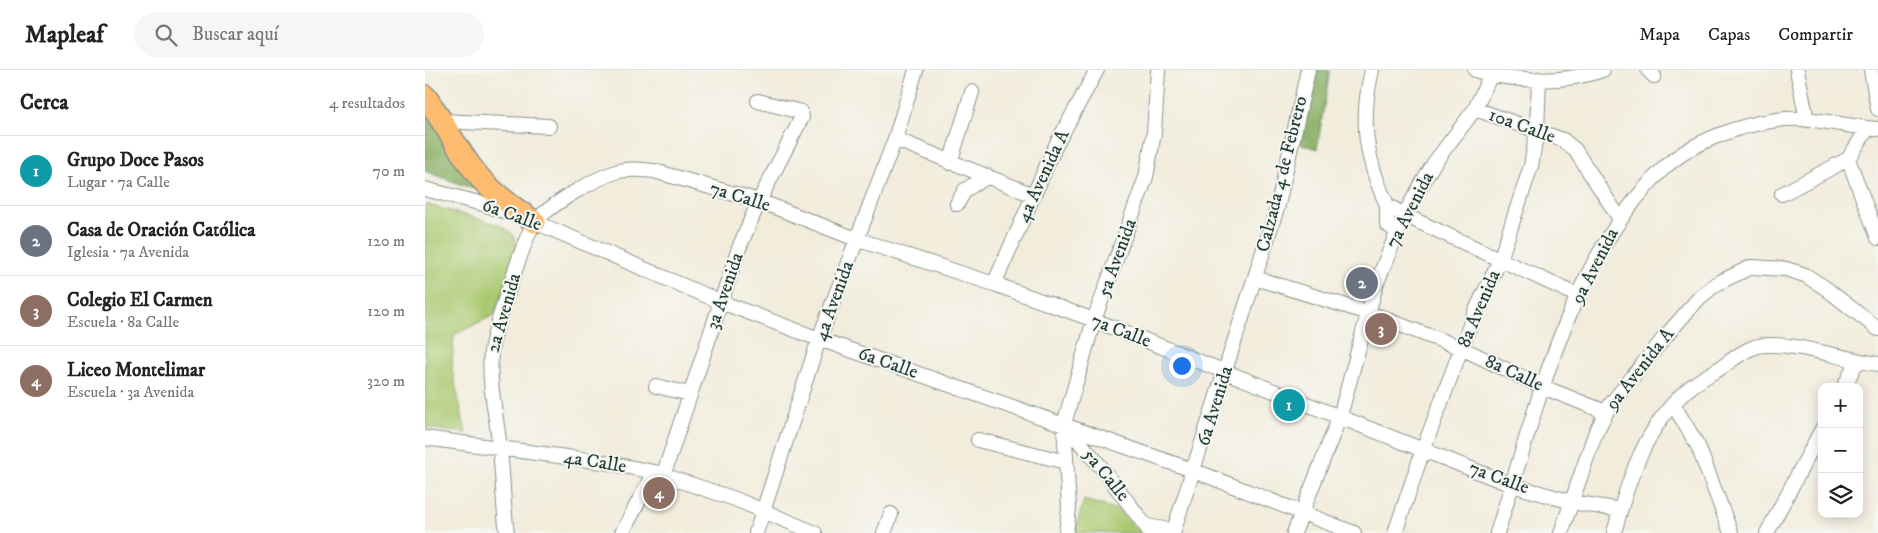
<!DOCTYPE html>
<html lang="es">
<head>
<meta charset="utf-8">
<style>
	body { margin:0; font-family:"IM FELL DW Pica",serif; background:#f6f6f6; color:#222 }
	.controls { position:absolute; right:15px; bottom:15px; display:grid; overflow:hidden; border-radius:10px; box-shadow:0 2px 12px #0003 }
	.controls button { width:45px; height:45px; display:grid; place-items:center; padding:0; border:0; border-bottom:1px solid #e0e0e0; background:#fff; color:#222; font:25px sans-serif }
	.you { position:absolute; left:756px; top:295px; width:18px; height:18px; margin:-12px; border:4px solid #fff; border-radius:50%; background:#1a73e8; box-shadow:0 0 0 8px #1a73e833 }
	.badge { display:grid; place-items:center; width:32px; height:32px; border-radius:50%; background:#1f6fb2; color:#fff; font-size:16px; font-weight:700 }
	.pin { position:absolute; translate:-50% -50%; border:2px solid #fff; box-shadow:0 1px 5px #0006 }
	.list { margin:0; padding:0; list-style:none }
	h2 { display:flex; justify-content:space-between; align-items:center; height:65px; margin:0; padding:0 20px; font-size:21px }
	h2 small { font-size:16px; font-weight:400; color:#767676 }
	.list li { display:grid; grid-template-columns:32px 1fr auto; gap:15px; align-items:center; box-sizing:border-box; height:70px; padding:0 20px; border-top:1px solid #e0e0e0 }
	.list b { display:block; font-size:19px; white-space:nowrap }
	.list p { margin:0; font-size:16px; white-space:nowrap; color:#767676 }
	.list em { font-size:16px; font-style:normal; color:#767676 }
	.icon { flex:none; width:28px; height:28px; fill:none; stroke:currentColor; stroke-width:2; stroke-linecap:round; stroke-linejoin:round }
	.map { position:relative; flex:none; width:1453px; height:463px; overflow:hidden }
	header { display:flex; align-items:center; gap:30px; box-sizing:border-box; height:70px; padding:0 25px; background:#fff; border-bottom:1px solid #e0e0e0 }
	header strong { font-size:24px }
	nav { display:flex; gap:28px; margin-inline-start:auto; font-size:18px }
	.search { width:350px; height:45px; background:#f6f6f6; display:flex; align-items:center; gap:12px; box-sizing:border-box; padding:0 18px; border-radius:28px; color:#767676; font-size:19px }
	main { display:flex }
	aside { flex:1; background:#fff }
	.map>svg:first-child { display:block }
	.green { fill:#aac970; stroke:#648352 }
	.forest { fill:#87ad62; stroke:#53754b }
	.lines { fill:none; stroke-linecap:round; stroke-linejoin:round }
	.minor-casing { stroke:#889488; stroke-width:16 }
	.highway-casing { stroke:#889488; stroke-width:24 }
	.minor { stroke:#fff; stroke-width:14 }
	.highway { stroke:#febc70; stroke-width:21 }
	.labels { text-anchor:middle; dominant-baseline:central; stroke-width:4; stroke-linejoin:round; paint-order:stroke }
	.street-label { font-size:19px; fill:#1f3d34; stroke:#f6f6f2 }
</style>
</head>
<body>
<header>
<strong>Mapleaf</strong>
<div class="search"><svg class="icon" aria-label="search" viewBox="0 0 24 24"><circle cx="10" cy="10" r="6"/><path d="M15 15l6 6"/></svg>Buscar aquí</div>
<nav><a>Mapa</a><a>Capas</a><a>Compartir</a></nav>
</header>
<main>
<aside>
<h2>Cerca<small>4 resultados</small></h2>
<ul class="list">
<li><span class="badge" style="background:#0f9aa8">1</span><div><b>Grupo Doce Pasos</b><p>Lugar · 7a Calle</p></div><em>70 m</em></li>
<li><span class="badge" style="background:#6b7280">2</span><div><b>Casa de Oración Católica</b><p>Iglesia · 7a Avenida</p></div><em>120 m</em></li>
<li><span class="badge" style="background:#8d6e63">3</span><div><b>Colegio El Carmen</b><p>Escuela · 8a Calle</p></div><em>120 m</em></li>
<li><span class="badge" style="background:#8d6e63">4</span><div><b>Liceo Montelimar</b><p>Escuela · 3a Avenida</p></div><em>320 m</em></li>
</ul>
</aside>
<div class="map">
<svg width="1453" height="463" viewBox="0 0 1453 463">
	<rect width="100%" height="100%" fill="#f6f6f2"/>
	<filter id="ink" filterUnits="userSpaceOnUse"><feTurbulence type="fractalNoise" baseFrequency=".02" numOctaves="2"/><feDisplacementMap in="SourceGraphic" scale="10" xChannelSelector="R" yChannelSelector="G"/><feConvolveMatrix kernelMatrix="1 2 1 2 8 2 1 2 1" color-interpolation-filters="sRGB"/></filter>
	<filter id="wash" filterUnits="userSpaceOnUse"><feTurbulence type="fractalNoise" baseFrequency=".0096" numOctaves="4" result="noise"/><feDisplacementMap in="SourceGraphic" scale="20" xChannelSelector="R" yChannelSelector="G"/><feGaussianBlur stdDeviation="1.12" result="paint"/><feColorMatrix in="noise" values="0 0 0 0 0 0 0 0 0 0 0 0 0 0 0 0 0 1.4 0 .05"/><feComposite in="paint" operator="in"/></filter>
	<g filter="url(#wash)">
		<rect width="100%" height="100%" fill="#f2ecdb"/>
		<path class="green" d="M0 134 75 155 89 165 92 181 69 245 29 265 27 299 41 363 0 358Z
			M659 430 693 440 716 463H649Z"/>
		<path class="forest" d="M888 0H905L892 79 875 74 884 34Z
			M0 39 50 116 48 119 0 101Z"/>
	</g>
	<g filter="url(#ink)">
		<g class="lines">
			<defs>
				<path id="minor" d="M947 0C935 50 940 88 962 135L979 145 1154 226
					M1050 0C1090 12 1138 14 1178 0
					M1223 0 1229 6
					M1372 0 1382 50
					M1446 0 1453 39
					M1050 39 1138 70 1150 80 1195 149
					M16 51 124 56
					M470 69 608 125
					M1423 89 1453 168
					M525 93 547 22
					M0 119 58 134 110 152 296 232 394 269 770 401 929 463
					M1357 124 1423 89 1443 58
					M532 134 540 120 563 106
					M962 135V154L972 162
					M830 208 944 243 1036 278 1118 317 1178 341
					M569 214 631 75 672 0
					M231 316 265 324
					M1419 317 1432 291
					M1248 334 1273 376 1306 463
					M640 355 676 397 726 463
					M0 368 178 392 229 402 310 429 390 463
					M553 370 641 392
					M238 406 314 178 334 131 377 47 376 42 333 31
					M722 456 749 461
					M82 463C78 435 78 407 75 380 72 346 63 316 66 281 68 265 101 162 110 152 126 134 169 109 191 102 203 98 217 100 229 101L334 131 431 169 569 214 669 250 1087 415 1147 432 1195 440
					M197 463 229 402
					M331 463 394 269 470 69 491 0
					M459 463 466 444
					M641 463 644 438 639 354 669 250 721 107 729 63 733 0
					M748 463 853 135 883 0
					M869 463 915 346 951 215 979 145 1009 93 1050 39 1068 0
					M970 463 998 380 1050 242 1075 190 1106 96 1112 60 1114 9
					M1072 463C1112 340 1143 191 1238 99 1266 72 1314 55 1352 50 1385 45 1420 57 1453 59
					M1136 463 1170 364 1185 335 1239 268 1274 228 1291 214 1326 197 1361 199 1380 205 1399 217 1453 259
					M1189 463C1203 410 1220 357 1262 320 1272 311 1285 304 1297 297 1310 288 1325 275 1341 275 1378 274 1416 289 1453 294
					M1342 463 1397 359"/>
				<path id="highway" d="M0 26C20 53 34 84 56 109 72 126 91 139 110 152"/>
			</defs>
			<use href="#minor" class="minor-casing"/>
			<use href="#highway" class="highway-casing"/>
			<use href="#minor" class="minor"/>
			<use href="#highway" class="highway"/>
		</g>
	</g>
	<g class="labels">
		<g class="street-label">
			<text transform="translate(1097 56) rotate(20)">10a Calle</text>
			<text transform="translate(857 104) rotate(-76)">Calzada 4 de Febrero</text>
			<text transform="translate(618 106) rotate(-65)">4a Avenida A</text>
			<text transform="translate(315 127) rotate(17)">7a Calle</text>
			<text transform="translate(985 140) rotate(-63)">7a Avenida</text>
			<text transform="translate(87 145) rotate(20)">6a Calle</text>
			<text transform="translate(692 188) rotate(-70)">5a Avenida</text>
			<text transform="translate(1170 196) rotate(-63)">9a Avenida</text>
			<text transform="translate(300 221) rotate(-71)">3a Avenida</text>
			<text transform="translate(409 231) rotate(-70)">4a Avenida</text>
			<text transform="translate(1054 239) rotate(-67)">8a Avenida</text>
			<text transform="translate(79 243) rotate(-74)">2a Avenida</text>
			<text transform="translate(696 261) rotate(21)">7a Calle</text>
			<text transform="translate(463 293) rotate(19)">6a Calle</text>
			<text transform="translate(1215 299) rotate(-52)">9a Avenida A</text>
			<text transform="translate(1089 303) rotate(25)">8a Calle</text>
			<text transform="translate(790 336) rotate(-73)">6a Avenida</text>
			<text transform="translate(170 392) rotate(9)">4a Calle</text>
			<text transform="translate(681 405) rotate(51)">5a Calle</text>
			<text transform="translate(1074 408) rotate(20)">7a Calle</text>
		</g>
	</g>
</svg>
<div class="controls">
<button>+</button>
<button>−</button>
<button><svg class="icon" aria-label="layers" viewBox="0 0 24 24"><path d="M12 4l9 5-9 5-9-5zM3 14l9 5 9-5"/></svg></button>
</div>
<div class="you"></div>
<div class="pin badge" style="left:864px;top:335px;background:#0f9aa8">1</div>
<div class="pin badge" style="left:937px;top:213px;background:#6b7280">2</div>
<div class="pin badge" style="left:956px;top:259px;background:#8d6e63">3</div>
<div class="pin badge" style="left:234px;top:423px;background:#8d6e63">4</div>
</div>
</main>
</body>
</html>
